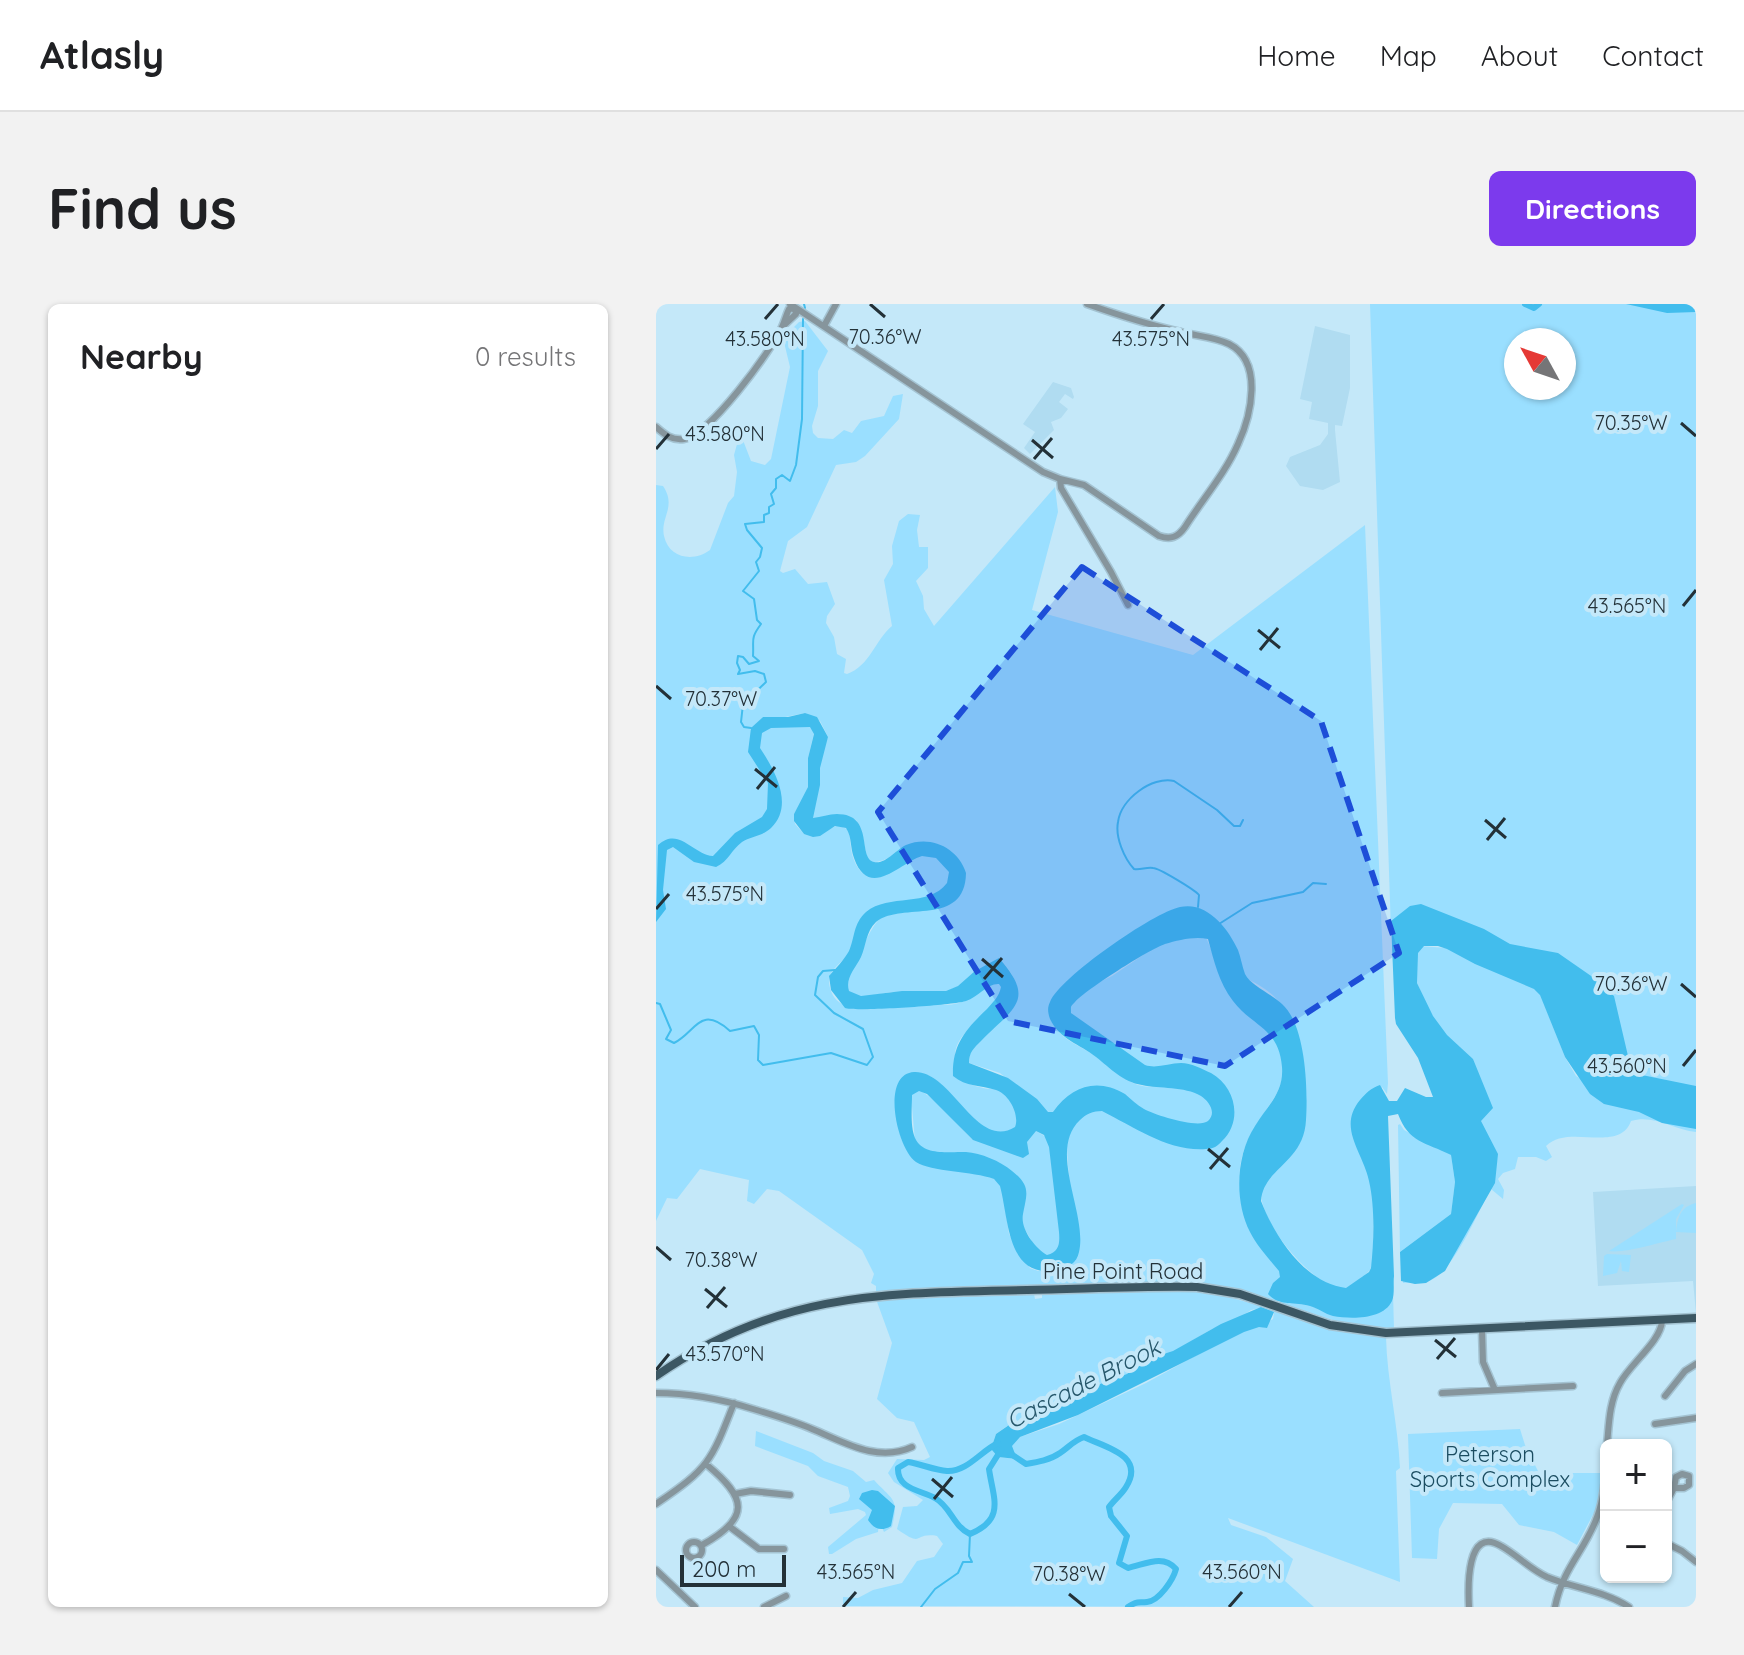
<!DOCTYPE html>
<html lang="en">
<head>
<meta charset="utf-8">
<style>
	body { margin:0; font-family:Quicksand,sans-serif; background:#f2f2f2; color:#202124 }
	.controls { position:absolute; right:24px; bottom:24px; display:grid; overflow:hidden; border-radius:12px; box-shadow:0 2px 6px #0004 }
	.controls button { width:72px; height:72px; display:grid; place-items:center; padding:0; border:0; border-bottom:2px solid #e0e0e0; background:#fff; color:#202124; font:40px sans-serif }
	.compass { position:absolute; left:848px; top:24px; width:72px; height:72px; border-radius:50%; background:#fff; box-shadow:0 2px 6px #0004; rotate:310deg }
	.scale { position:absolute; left:24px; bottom:20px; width:106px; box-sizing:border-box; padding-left:8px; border:4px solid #233138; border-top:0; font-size:22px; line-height:28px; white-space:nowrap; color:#233138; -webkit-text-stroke:6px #c4e8f9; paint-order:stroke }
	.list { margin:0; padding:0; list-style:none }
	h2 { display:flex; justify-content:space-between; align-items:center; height:104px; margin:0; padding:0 32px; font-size:34px }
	h2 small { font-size:26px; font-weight:400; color:#757577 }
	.map { position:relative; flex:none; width:1040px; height:1303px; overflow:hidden; border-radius:12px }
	header { display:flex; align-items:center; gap:48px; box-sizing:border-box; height:112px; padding:0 40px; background:#fff; border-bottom:2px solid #e0e0e0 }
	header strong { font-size:38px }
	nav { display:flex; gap:44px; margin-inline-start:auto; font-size:28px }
	.intro { display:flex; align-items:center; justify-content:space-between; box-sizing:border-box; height:192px; padding:0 48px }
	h1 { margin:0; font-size:56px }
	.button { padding:20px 36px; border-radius:12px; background:#7c3aed; color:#fff; font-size:28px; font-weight:700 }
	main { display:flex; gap:48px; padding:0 48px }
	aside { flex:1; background:#fff; border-radius:12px; box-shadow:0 2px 6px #0004 }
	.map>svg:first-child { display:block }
	.built { fill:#b0dcf1 }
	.green { fill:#9adfff; fill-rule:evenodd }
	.water { fill:#42bded; fill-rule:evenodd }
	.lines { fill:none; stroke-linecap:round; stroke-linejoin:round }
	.stream { stroke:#42bded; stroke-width:2 }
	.river { stroke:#42bded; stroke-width:6 }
	.minor-casing { stroke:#a4c3d2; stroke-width:9 }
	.major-casing { stroke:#a4c3d2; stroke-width:11 }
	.minor { stroke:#86959c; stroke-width:6 }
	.major { stroke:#3c5763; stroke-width:8 }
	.marked { fill:#1d4ed8; fill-opacity:0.2; stroke:#1d4ed8; stroke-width:6; stroke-dasharray:16 10; stroke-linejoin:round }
	.ticks { fill:none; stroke:#233138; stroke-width:3 }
	.labels { text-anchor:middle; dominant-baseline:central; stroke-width:8; stroke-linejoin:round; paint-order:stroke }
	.street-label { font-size:22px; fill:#233138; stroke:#c4e8f9 }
	.park-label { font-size:22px; fill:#1b4d61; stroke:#c4e8f9 }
	.water-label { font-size:24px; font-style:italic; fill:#26576b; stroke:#c4e8f9 }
	.ticks-label { font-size:20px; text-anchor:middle; fill:#233138; stroke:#c4e8f9; stroke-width:8; stroke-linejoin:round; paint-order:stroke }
</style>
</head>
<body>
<header>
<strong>Atlasly</strong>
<nav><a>Home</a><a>Map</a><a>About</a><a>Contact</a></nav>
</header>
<div class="intro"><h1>Find us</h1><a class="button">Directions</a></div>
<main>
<aside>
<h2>Nearby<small>0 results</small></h2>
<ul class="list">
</ul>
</aside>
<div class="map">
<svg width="1040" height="1303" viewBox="0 0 1040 1303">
	<rect width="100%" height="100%" fill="#c4e8f9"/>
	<path class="built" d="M659 22 694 31V84L686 122 679 121V126L684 178 667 186 644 182 630 162 634 153 664 141 672 130V119L653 115 656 98 644 95Z
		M397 78 415 84 418 93 417 95 409 90 403 98 412 105 405 114 395 118 398 126 374 150 368 144 379 128 367 120Z
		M1040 882V1009L1037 977 942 982 937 888Z"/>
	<path class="green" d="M714 0H1040V783L976 771 891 649 737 618 735 627ZM860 36H908V84H860Z
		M149 17 172 47 162 67V102L156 122 157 129 162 134 177 135 188 126 196 129 205 117 228 112 237 92 247 90 243 115 209 152 200 158 180 161 151 223 132 237 124 267 127 269 139 265 152 280 171 278 179 300 171 312 170 319 178 333 181 350 190 355 188 369 191 370C214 362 219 336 236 322L228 276 237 260 236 242 243 217 252 210 264 211 261 226 263 243H272V264L260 277 267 292 268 305 278 322 399 183 402 208 376 306 537 351 709 221 732 779 731 790 726 783 722 791 718 790 717 785C709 794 700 805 698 818 696 833 707 846 712 860 721 890 715 924 718 955L714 966 709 971 710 975 707 972C702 977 697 987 688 986 656 982 604 919 605 888 605 868 633 859 641 841 647 829 651 813 649 800 647 791 646 797 646 788 647 737 639 693 586 673 583 656 578 641 568 626 535 577 475 632 445 657L441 653C419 672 371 697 405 730 414 739 426 743 436 750 451 759 466 776 482 781 507 788 541 770 554 798 558 807 559 813 553 821 529 822 502 816 481 805 443 783 427 771 396 812L390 813 375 794 344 769 313 759C313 715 396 714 345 656L324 664 303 682 291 687 235 688 207 693 198 692 189 685C190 675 217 617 225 614 253 601 315 618 306 562 263 507 240 566 212 557L205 525 200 516 183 510 157 516 154 513 160 499 162 458 172 433 164 417 149 409 124 414 107 413 94 426 118 423H156L158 429 152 454V483L149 493 138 510 139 520 148 530 161 531 182 521 191 525C195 533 194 541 196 550 209 595 241 561 263 550L283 554 295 565 296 577C283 603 234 591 205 614 200 625 199 638 193 648 188 658 172 666 173 678 177 720 235 701 260 700 274 699 289 703 303 699 318 695 330 678 344 677 354 703 300 721 299 751 298 773 306 779 327 784 332 786 337 783 344 786 356 792 362 810 368 821L367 826C358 828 342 833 332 828 308 817 282 755 251 772 244 775 242 780 241 787 240 798 243 807 243 818 242 832 249 846 259 856 284 864 334 862 346 883L353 930 374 964 382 967 405 965 416 959 421 949 422 935 415 905 410 832 430 807 442 803C474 823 522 847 559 841 571 831 580 820 576 803 570 776 546 762 519 762 508 762 499 764 488 762L424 720 413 706 414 702 435 682 456 672 499 643 528 633 548 631C553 635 566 679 574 691 587 713 615 718 623 744 636 786 611 798 594 832 569 879 592 936 627 970V973L618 981 617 993 622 998C629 997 641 994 647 995 655 996 662 1005 670 1007 692 1014 730 1017 737 989L738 1025 686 1019 597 990 537 979 220 987V982L215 979 218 970 206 946 123 887 111 885 98 900 91 897 93 876 44 865 21 895 11 894 0 917V181L7 182C21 203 4 213 8 232 13 255 38 258 54 246L72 199 78 192 81 168 78 151 83 133 85 131 95 157 109 161 115 155 134 63 127 34 143 18Z
		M763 642 791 644 868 677 883 687 909 753 920 772 981 807 1040 822V828C1018 826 998 810 975 817 963 850 912 819 890 842L896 853 890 857 880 853H862L859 865 847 869 842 875 848 886 847 895 835 885C823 905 796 972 772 977 763 979 756 978 747 979V973L780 971 823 819 794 740 773 706 761 679 759 655Z
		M260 785C282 794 298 818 316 835L380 827 392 834 408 939 394 952 382 948 367 922 352 865 324 851 273 848 259 838 255 791Z
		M744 820 748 826 795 851 799 878 795 910 744 948 742 821Z
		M1040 899V929L1020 928C1022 913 1024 903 1040 899Z
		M1026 900 1028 901 1020 915V935C1005 938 967 950 953 947Z
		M951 950 975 951 973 968 966 967 965 957 961 969 947 972 948 952Z
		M536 987C604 994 662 1029 730 1033 731 1076 742 1120 744 1164L740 1167 744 1278 572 1214 575 1221 610 1233 637 1255 629 1277 658 1303 187 1302V1293L202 1294 217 1286 246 1279 261 1257 278 1253 287 1240 281 1232C256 1228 269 1245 241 1225L247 1203 261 1202 267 1196 238 1178 232 1169 241 1155 268 1156 274 1153 258 1118 241 1114 221 1095 236 1039 220 995 378 990 379 995 386 994V990ZM605 1004 618 1009 617 1015 612 1018 610 1024 602 1021 590 1024 490 1079 403 1120 355 1136V1145L360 1155 342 1153 335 1145 340 1130 351 1122H365L378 1116 434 1086 468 1074 491 1058 515 1049 556 1025 582 1015 595 1006Z
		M864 1125 869 1141 883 1169H946L940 1205 921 1241 898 1228 863 1221 846 1200 797 1199 783 1225 781 1255 756 1254 752 1130Z
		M100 1127 157 1149 168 1157 197 1167 210 1178 218 1176C237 1197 243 1193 236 1223L228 1228 223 1217 222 1228 200 1235 176 1250H173L172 1243 210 1211 209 1208 202 1205 174 1210 173 1204 192 1197 194 1192 192 1183 162 1172 152 1162 99 1142Z"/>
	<path class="water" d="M970 0H1040V8L1011 9Z
		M149 409 161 413 172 433 164 464V481L157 514C165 513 173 510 181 510 219 510 201 554 218 558 229 561 241 545 250 541 275 531 302 544 310 569 309 624 246 597 220 618 210 627 210 642 205 653 199 665 189 674 193 687L205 692 246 687H290L302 682 319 667 343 654C381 697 357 704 325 737 318 744 313 748 313 759L352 774 381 795 392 808H397C415 783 440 773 469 790 475 795 481 801 488 805 499 811 542 825 552 817 561 809 553 797 545 792 528 782 504 785 486 781 467 778 454 764 440 753 424 740 404 736 394 715 392 709 391 704 394 698 403 674 498 608 524 603 551 597 572 624 582 646 585 654 586 662 589 670 595 682 616 690 626 700 650 721 652 786 650 816 648 859 607 864 605 897 619 933 649 979 690 984L713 968 715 964C718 937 719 903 713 877 707 848 681 824 704 796 710 789 715 784 724 781L733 797H741L749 784 770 793H777L762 754 740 720 739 714 735 617 754 602 765 600 828 625 854 640 902 649 938 674 958 692 976 769 1040 782V825L1006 819 983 808 948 800 934 790 909 753 884 691 878 685 819 660 791 645 782 642H768L762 649 761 679 777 712 791 731 817 755 837 804 825 817 842 850 839 879 789 967 770 979 759 980 745 977 744 948 795 910 799 878 795 851C769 838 753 839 742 810L732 812 738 972C737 979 739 989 736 997 727 1016 695 1015 677 1012 669 1010 662 1004 654 1002 638 997 624 1003 612 990L617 979 624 973 623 967C613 955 601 942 594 928 578 897 580 851 599 822 611 802 628 789 626 763 623 724 597 723 577 697 563 679 558 657 552 635 539 632 522 636 509 640 492 646 431 685 419 698 414 703 415 702 415 709L489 761C501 765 513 759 525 759 535 759 546 765 555 769 580 783 587 817 566 837 562 842 557 845 550 845 513 848 478 823 446 807 437 807 430 810 424 816 391 847 432 910 423 948 421 959 412 964 401 966 351 976 353 916 344 882L338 875C317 867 275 868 260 858 241 845 224 770 258 768 296 766 320 847 359 823 364 811 353 790 340 786 325 781 310 783 297 772 296 741 309 726 331 705 337 698 343 693 345 683L343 680C332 679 322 693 310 697 300 701 198 708 189 704L175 686 173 672C180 664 188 656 193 647 199 633 197 620 210 608 233 589 272 604 291 579L293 568 280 554 266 552C245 558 213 597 198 554 194 543 196 533 190 524L179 522 164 532 157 533 148 530 138 517V510L152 483V454L158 430 154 423 115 424 106 429 104 444C118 465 139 501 115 524 107 532 95 532 86 538 75 546 73 557 60 563L38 558 17 543 11 546 7 586 10 605 0 618 2 541C23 522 36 550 57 552L79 529 106 513 111 505 112 479 92 448 95 424 107 413H132ZM263 787 271 790 317 836 367 854 373 850 371 838 380 827 388 831 393 843 403 928C404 940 403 948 391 951 379 944 364 925 367 910 371 889 375 882 356 867 344 857 325 849 310 848 294 847 268 853 259 834 254 822 256 804 256 791Z
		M605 1003 618 1008 611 1024 603 1023 588 1028 422 1111 364 1133 356 1142 361 1155 342 1153 335 1145 340 1130 353 1121 374 1115 439 1082 471 1070 489 1056 517 1047 565 1020Z
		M216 1186 222 1187 239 1202 235 1222C225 1228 218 1225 212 1216L216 1206 203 1195 206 1189Z"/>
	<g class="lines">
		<path class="stream" d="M148 0 149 4
			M95 424 88 423 85 418 87 400 110 378 108 370 99 367 82 370 84 366 81 359 82 352 87 353 93 360 103 357 97 352C98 335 94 335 105 320L101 316 98 295 87 287 103 267 100 258 104 253 106 244 91 226 89 220 108 218V211L113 209V203L118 200 115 190 120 184V175L126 171 134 177 140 161 146 115 147 15
			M542 603 543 591C539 586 503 564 497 564 490 563 485 566 478 565 468 554 459 533 462 518 465 495 496 472 518 477L561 506 578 522H584L587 516
			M563 620 596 599 647 588 657 579 670 580
			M0 699 4 700 15 726 10 735 18 739C40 728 44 700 74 727L98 722 103 731 102 756 107 761 175 749 211 761 217 753 207 725 178 709 159 691 162 673 167 667 179 666
			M265 1303 279 1285 302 1269 307 1258H316L313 1252 314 1230"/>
		<path class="river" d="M869 0 878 4 883 0
			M342 1139C325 1147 311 1168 291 1167 278 1166 265 1160 252 1158L242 1164C241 1185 264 1186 279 1194 295 1203 297 1222 314 1230 350 1215 337 1194 333 1165L345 1146
			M355 1150 370 1160C382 1158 394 1156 404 1149 413 1143 417 1137 428 1133 448 1143 490 1151 470 1183 466 1190 458 1196 453 1203L455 1212 471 1232 463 1259 472 1264C490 1260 507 1250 520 1265 517 1276 503 1297 491 1298 482 1299 480 1297 472 1303"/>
		<defs>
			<path id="minor" d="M134 0 387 168 404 175 405 184 455 268 472 301
				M168 22 180 0
				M126 23 140 10 139 5
				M0 123C8 130 16 137 28 135 52 133 116 46 126 23 129 17 130 11 133 5L139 4
				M404 175 428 181 503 232C515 236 522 233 529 223 546 196 569 170 582 140 595 112 608 58 573 40 559 33 541 32 525 28 493 21 462 11 431 0
				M826 1026 827 1058 839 1086
				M0 1089C34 1089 65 1095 97 1105 117 1111 137 1117 156 1125 188 1138 221 1159 256 1143
				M786 1089 917 1082
				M1009 1092 1029 1067 1040 1060
				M999 1120 1040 1114
				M951 1141C953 1120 953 1098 964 1079 974 1060 1005 1037 1006 1017
				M1026 1170 1033 1172V1181L1028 1184H1018L1020 1173Z
				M79 1190 95 1187 134 1191
				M1010 1199 1018 1184
				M0 1200C53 1164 55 1158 78 1099
				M74 1223 103 1245H128
				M30 1246a8 8 0 1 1 16 0a8 8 0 1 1-16 0Z
				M1010 1239 1026 1247 1040 1258
				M46 1241C95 1214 91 1194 51 1161
				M0 1266 39 1303
				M108 1303 130 1292
				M813 1303C812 1284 810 1221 845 1242 861 1251 874 1265 891 1273 917 1284 949 1287 973 1303
				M899 1303C907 1263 929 1247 941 1213 948 1195 949 1176 950 1157"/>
			<path id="major" d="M0 1072C122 987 230 989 371 986 428 985 485 982 541 983L584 990 674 1021 730 1029 1040 1014"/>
		</defs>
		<use href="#minor" class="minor-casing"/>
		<use href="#major" class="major-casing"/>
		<use href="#minor" class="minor"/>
		<use href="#major" class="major"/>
	</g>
	<path class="marked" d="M426 263 665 417 743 649 569 762 352 717 222 508Z"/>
	<path class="ticks" d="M214 0 229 13M109 15 122 0M495 15 508 0M1025 119 1040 132M376 136 397 154M0 145 13 130M378 155 396 134M1027 302 1040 286M602 326 624 344M604 346 622 324M0 382 15 395M99 465 121 483M101 485 119 463M829 516 850 534M831 536 849 514M0 605 13 590M326 655 347 673M328 675 346 654M1025 680 1040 693M1027 762 1040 746M552 845 574 863M554 865 572 844M0 943 15 956M49 985 71 1003M51 1004 69 983M779 1036 800 1053M781 1055 799 1034M0 1066 13 1050M276 1175 297 1193M278 1195 296 1173M413 1290 429 1303M187 1303 200 1288M573 1303 586 1288"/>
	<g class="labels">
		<g class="street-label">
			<text x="467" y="967">Pine Point Road</text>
		</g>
		<g class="park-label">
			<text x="834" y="1150">Peterson<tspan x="834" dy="25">Sports Complex</tspan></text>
		</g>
		<g class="water-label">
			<text transform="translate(427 1079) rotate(-27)">Cascade Brook</text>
		</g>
	</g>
	<g class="ticks-label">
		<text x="229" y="40">70.36°W</text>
		<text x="109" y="42">43.580°N</text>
		<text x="495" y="42">43.575°N</text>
		<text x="975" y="126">70.35°W</text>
		<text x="69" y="137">43.580°N</text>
		<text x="971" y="309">43.565°N</text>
		<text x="65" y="402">70.37°W</text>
		<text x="69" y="597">43.575°N</text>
		<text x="975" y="687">70.36°W</text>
		<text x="971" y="769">43.560°N</text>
		<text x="65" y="963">70.38°W</text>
		<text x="69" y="1057">43.570°N</text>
		<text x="200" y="1275">43.565°N</text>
		<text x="586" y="1275">43.560°N</text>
		<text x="413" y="1277">70.38°W</text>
	</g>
</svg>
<div class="controls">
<button>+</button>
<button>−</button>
</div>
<svg class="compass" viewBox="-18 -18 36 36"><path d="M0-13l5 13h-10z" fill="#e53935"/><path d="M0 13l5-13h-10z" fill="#757577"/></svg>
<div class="scale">200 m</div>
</div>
</main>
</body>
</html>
